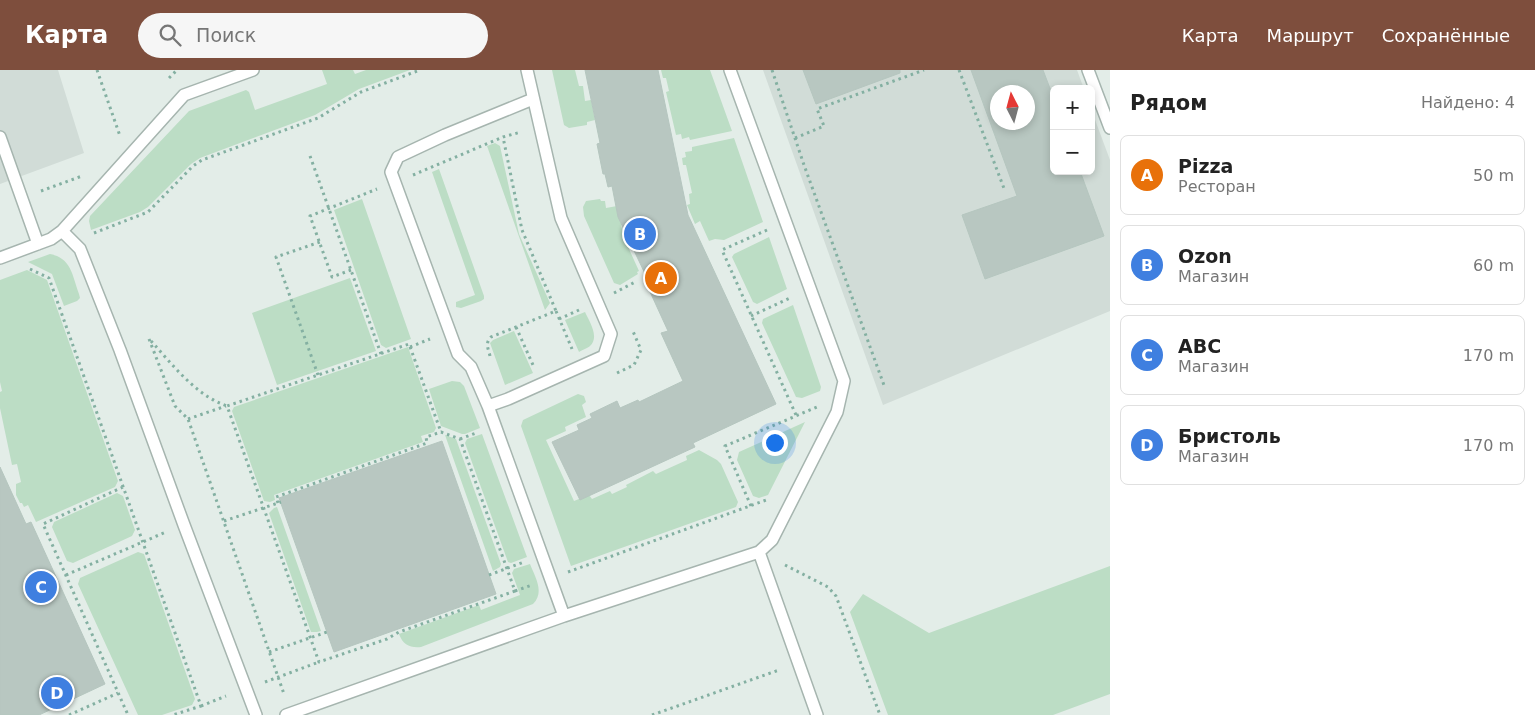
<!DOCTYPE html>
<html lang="ru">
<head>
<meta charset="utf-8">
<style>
	body { margin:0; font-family:"DejaVu Sans",sans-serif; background:#f6f6f6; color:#222 }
	.controls { position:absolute; right:15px; top:15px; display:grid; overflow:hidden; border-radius:8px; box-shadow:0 2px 8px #0003 }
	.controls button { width:45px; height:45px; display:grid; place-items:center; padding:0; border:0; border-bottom:1px solid #e0e0e0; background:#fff; color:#222; font:25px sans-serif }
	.compass { position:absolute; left:990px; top:15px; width:45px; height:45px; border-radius:50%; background:#fff; box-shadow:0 2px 8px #0003; rotate:354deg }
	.you { position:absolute; left:774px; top:372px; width:18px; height:18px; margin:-12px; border:4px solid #fff; border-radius:50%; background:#1a73e8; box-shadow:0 0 0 8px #1a73e833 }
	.badge { display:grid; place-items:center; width:32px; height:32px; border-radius:50%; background:#7e4e3d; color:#fff; font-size:16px; font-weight:700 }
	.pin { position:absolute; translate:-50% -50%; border:2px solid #fff; box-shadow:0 1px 5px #0006 }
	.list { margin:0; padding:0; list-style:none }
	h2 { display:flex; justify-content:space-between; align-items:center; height:65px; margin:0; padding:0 20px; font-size:21px }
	h2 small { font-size:16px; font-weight:400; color:#767676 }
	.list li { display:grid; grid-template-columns:32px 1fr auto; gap:15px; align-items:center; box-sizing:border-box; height:80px; margin:0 10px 10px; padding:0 10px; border:1px solid #e0e0e0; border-radius:8px }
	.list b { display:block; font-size:19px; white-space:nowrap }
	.list p { margin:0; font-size:16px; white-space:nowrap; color:#767676 }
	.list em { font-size:16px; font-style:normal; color:#767676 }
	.icon { flex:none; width:28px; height:28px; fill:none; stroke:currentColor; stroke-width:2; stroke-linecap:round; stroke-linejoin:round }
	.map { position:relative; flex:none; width:1110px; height:645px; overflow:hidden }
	header { display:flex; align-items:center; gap:30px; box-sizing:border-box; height:70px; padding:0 25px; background:#7e4e3d; color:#fff }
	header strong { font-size:24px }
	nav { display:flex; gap:28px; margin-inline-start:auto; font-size:18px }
	.search { width:350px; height:45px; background:#f6f6f6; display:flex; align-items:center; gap:12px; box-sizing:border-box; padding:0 18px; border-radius:28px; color:#767676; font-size:19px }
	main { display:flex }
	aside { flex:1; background:#fff }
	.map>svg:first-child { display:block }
	.built { fill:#d1dcd7; fill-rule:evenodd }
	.green { fill:#bcddc5 }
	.building { fill:#b8c7c1; stroke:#b5c6bf; fill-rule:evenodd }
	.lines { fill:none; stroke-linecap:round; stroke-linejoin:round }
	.lane-casing { stroke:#a6b5af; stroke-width:14 }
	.path { stroke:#84b0a2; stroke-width:3; stroke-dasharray:2.5 4; stroke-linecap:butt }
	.lane { stroke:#fff; stroke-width:11 }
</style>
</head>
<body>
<header>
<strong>Карта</strong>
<div class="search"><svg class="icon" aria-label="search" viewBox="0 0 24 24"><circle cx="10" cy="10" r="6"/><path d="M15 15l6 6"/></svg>Поиск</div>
<nav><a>Карта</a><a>Маршрут</a><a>Сохранённые</a></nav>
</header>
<main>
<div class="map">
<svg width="1110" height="645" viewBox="0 0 1110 645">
	<rect width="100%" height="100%" fill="#e3ede8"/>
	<path class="built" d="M0 0H58L84 83 0 114Z
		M763 0H1077L1084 19H1054V101H1091V39L1110 90V241L883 335ZM998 22H1028V52H998Z"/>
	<path class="green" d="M322 0H353L355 4 366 0H410L359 19 315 45 200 88 191 94 148 137 140 142 91 160 89 151 90 146 189 41 246 20 249 22 255 40 327 14Z
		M552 0H575L579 16H583L585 31 591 30 595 50 587 52V55L569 58 564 55Z
		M661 0H710L732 61 690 70 689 67 682 69 681 64 676 65 666 22 669 21 666 8H663Z
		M734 68 763 152 724 170 715 169 709 171 700 151 695 154 687 135 690 134 689 124 692 123 686 95H683L682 88 686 87 685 82 692 81V77Z
		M495 73 500 76 519 164 550 233 545 240 487 76Z
		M439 99 484 226V229L481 231 461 238 456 237V232L475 225 432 102Z
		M362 129 411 269 386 278 381 275 334 140Z
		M600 129 601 131H605L606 138 617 136 624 168 639 201 637 202 638 204 620 215 614 213 584 146 583 137 586 131Z
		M769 167 787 219 757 234 753 232 732 187 734 184Z
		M50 184C71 188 72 204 79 224L80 228 77 231 64 236 52 204 28 192Z
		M27 200 47 210 118 411 115 417 36 452 28 435 24 437 22 433H20L16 425V414L21 412 17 394 12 395 0 338V322L2 321 0 312V210Z
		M350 208 376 281 277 315 252 243Z
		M793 235 821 317 820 321 802 328 796 327 762 253 763 249Z
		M585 242C589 251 600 267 590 276 588 278 582 280 579 282L565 250Z
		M514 261 533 303 505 315 490 273 493 270Z
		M408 277 436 358 434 362 421 366 423 372 274 425 275 430 270 432 264 431 232 341 234 337Z
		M452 311 460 312 464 316 480 358 465 364H462L441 356 429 319Z
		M578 324 584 326 586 332 582 335 586 347 565 357 566 361 546 370 574 431 589 425 592 429 610 421 612 424 627 417 626 415 653 401 656 404 687 390 686 386 699 380 717 390 721 394 738 432 736 437 571 496 521 356 523 350Z
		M805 352 768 425 759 428 753 426 737 390 739 382Z
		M482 364 527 487 511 493 508 492 465 373 467 369Z
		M445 365 456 369 501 494 500 497 493 501Z
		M117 423 123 426 135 460 132 466 73 493 67 491 52 457 54 452Z
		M277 437 321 561 317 562H311L269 443 274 438Z
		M138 482 144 484 195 629 192 635 162 645H138L78 514 80 508Z
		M530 494C535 507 545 522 533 534L421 577C410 578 403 575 399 564L479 535 481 540 520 525 512 503 514 499Z
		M1110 496V624L1053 645H888L850 542 863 524 929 563Z"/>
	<path class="building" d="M585 0H658L688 145 776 334 693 373 695 377 580 430 552 372 579 360 577 355 592 348 590 344 617 331 620 338 638 330 639 332 683 311 661 263 668 261 646 213 649 212 618 147 612 116 608 117 605 104H603L597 74 600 73Z
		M803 0H900V3L816 34Z
		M971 0H1043L1054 29V101H1080L1104 166 985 209 962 145 1017 126ZM998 22H1028V52H998Z
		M442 371 496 524 334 582 279 428Z
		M0 397 26 454 31 452 105 614 39 645H0Z"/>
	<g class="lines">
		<defs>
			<path id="lane" d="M1088 0 1110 58
				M533 29 445 65 398 87 391 102 458 284 471 297 488 336 564 546
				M0 67 38 174
				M62 161 80 179 120 280 184 455 256 645
				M0 188 51 169 62 161 184 25 253 0
				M488 336 508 329 604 286 611 264 561 148 527 0
				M759 482 817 645
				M286 645 564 546 759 482 772 470 837 342 844 311 730 0"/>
		</defs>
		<use href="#lane" class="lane-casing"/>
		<path class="path" d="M97 0 120 66
			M772 0 804 95 885 318
			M959 0 1005 121
			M169 8 177 0
			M795 68 824 56 817 39 924 0
			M310 86 381 284
			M413 105 503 67 521 62
			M41 121 82 106
			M767 160 722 180 796 345
			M94 163 148 142 193 96 202 90 318 48 361 22 420 0
			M30 199 49 208 201 636 173 645
			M351 200 332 207 310 146 377 119
			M614 223 637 211
			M556 241 572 279
			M751 246 792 227
			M559 249 579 240
			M516 257 533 295
			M149 269 175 336 188 349 284 624
			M151 271C173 295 195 325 227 336
			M410 277 430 269
			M490 286C488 278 485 273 491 267L556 241 522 160 503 67
			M617 303 634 295 641 280 632 259
			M318 305 276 187 320 172
			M188 349 226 336
			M460 369 476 363
			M123 417 43 454 128 645
			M278 433 276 427 427 373 426 367 441 362 460 369 515 521 399 562 387 569 319 592 227 336 409 274 441 362
			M751 436 725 376 817 337
			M224 451 281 432
			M785 495 828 517 836 526 880 645
			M568 502 769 429
			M66 505 166 462
			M489 505 524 492
			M515 521 532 515
			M269 582 327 562
			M265 612 319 592
			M201 636 226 626
			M69 645 118 623
			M652 645 779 600"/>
		<use href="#lane" class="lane"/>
	</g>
</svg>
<div class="controls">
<button>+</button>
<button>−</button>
</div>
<svg class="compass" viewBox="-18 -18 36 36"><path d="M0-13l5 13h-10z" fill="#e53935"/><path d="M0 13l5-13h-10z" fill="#767676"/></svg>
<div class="you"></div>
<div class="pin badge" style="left:661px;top:208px;background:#e8710a">A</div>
<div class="pin badge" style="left:640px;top:164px;background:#3f7fe0">B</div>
<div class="pin badge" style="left:41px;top:517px;background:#3f7fe0">C</div>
<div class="pin badge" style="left:57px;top:623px;background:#3f7fe0">D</div>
</div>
<aside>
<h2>Рядом<small>Найдено: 4</small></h2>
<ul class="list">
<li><span class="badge" style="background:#e8710a">A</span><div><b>Pizza</b><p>Ресторан</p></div><em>50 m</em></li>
<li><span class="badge" style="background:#3f7fe0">B</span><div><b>Ozon</b><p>Магазин</p></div><em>60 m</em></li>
<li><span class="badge" style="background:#3f7fe0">C</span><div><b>ABC</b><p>Магазин</p></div><em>170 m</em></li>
<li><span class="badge" style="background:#3f7fe0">D</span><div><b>Бристоль</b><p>Магазин</p></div><em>170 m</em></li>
</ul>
</aside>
</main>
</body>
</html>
